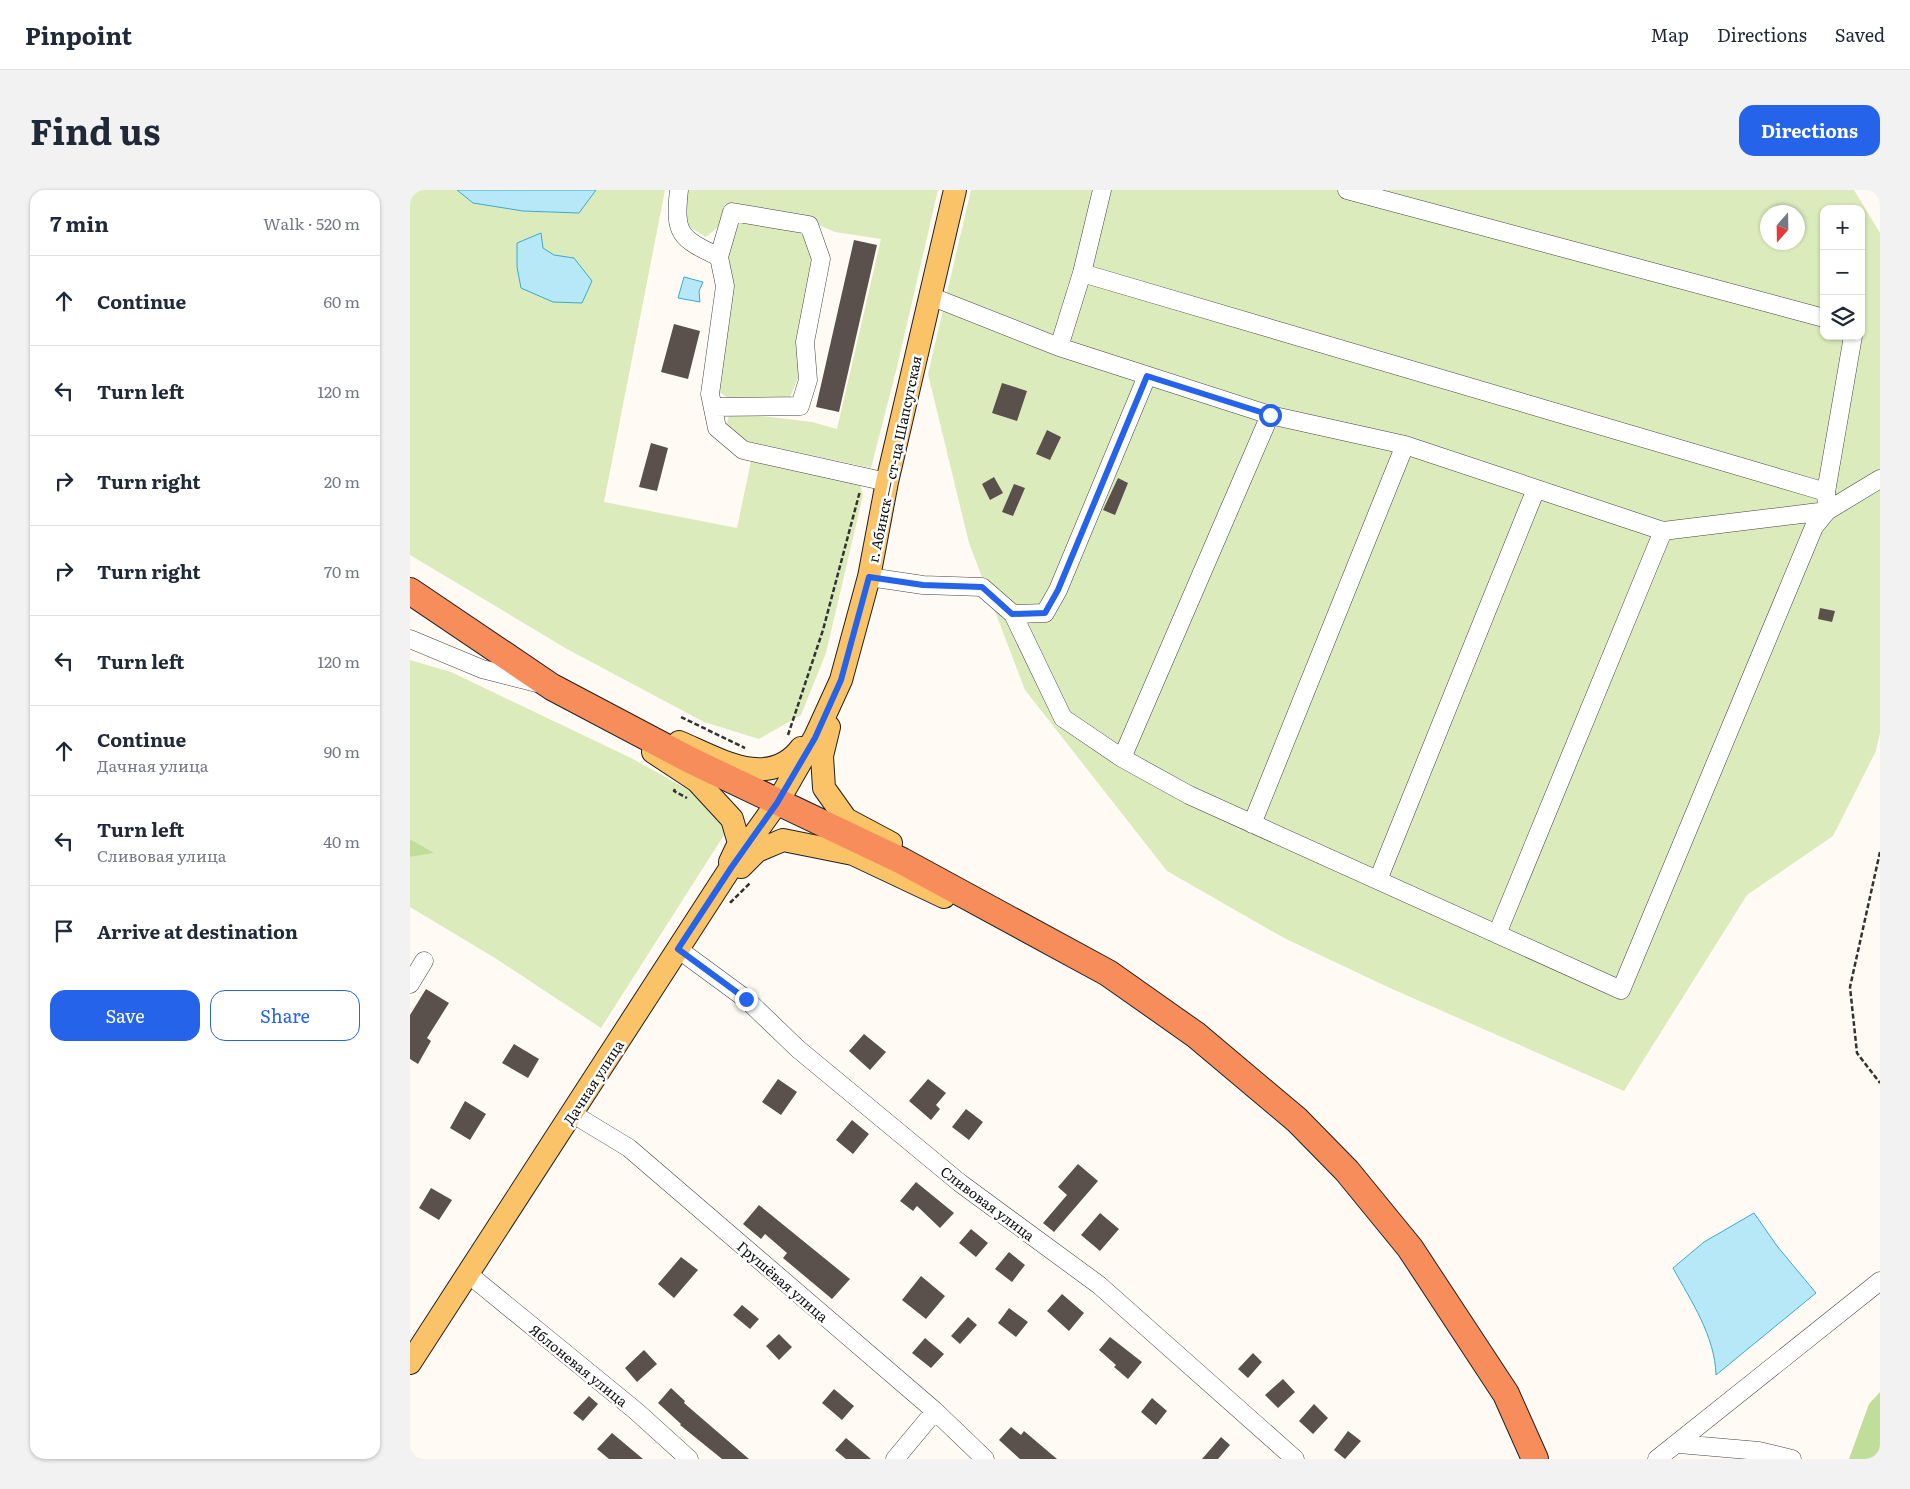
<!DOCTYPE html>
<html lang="en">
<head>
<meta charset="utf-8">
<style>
	body { margin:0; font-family:Literata,serif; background:#f2f2f3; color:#1f2937 }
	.controls { position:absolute; right:15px; top:15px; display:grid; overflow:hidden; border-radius:10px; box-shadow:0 1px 4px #0004 }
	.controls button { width:45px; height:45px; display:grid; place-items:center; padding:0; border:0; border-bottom:1px solid #e0e1e3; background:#fff; color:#1f2937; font:25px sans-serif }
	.compass { position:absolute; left:1350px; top:15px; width:45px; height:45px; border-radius:50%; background:#fff; box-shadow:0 1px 4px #0004; rotate:200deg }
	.stop { position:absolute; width:15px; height:15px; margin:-11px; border:4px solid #2563eb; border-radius:50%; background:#fff }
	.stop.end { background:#2563eb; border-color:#fff; box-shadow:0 1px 5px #0008 }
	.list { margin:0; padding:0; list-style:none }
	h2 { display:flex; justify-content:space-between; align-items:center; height:65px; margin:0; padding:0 20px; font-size:21px }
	h2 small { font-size:16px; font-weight:400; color:#747a83 }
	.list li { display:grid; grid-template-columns:32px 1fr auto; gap:15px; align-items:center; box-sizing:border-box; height:90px; padding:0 20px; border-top:1px solid #e0e1e3 }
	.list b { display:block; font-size:19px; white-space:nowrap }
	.list p { margin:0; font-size:16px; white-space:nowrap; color:#747a83 }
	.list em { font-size:16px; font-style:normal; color:#747a83 }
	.actions { display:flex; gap:10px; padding:15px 20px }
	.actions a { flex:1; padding:11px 0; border:1px solid #2563eb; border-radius:15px; text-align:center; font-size:18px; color:#2563eb }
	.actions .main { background:#2563eb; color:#fff }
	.icon { flex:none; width:28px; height:28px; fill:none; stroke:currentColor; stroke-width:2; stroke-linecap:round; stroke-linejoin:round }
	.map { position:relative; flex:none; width:1470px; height:1269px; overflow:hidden; border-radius:15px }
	header { display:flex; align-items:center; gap:30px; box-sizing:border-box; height:70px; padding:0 25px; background:#fff; border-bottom:1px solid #e0e1e3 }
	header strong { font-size:24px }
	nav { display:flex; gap:28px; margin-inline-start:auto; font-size:18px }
	.intro { display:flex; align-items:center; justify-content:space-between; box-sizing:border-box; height:120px; padding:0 30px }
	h1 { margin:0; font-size:35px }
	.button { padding:12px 22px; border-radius:15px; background:#2563eb; color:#fff; font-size:18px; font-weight:700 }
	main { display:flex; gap:30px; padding:0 30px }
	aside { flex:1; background:#fff; border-radius:15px; box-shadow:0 1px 4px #0004 }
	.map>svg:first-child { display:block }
	.green { fill:#dbebbb; fill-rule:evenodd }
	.forest { fill:#c1dd9a }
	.water { fill:#b7e8f8; stroke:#3ca9d1 }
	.building { fill:#5a504c }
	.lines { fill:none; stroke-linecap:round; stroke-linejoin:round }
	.minor-casing { stroke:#434343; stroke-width:19 }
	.major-casing { stroke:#212121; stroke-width:24 }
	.highway-casing { stroke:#212121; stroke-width:28 }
	.path { stroke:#323232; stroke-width:2.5; stroke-dasharray:5 2.5; stroke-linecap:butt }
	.minor { stroke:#fff; stroke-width:18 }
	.major { stroke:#fbc368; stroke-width:22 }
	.highway { stroke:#f78d5a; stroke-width:26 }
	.route { stroke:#2563eb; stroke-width:6 }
	.labels { text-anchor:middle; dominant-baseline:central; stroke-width:5; stroke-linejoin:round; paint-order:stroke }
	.street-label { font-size:14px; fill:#101010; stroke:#fff }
</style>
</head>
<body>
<header>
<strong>Pinpoint</strong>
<nav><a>Map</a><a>Directions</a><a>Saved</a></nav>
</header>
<div class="intro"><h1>Find us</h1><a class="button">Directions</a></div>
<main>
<aside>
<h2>7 min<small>Walk · 520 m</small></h2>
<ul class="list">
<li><svg class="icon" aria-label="ahead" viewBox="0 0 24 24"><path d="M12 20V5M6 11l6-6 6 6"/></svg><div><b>Continue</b></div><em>60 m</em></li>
<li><svg class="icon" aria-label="left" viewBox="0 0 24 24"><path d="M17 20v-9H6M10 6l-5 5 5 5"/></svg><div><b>Turn left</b></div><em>120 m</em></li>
<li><svg class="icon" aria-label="right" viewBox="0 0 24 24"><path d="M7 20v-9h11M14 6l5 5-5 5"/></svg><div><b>Turn right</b></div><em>20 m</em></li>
<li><svg class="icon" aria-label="right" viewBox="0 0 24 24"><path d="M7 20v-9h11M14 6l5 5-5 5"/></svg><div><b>Turn right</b></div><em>70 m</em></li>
<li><svg class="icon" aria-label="left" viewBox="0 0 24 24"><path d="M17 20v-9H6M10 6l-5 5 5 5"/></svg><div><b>Turn left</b></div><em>120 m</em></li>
<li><svg class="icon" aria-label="ahead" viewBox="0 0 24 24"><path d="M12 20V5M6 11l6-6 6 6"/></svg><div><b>Continue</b><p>Дачная улица</p></div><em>90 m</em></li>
<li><svg class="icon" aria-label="left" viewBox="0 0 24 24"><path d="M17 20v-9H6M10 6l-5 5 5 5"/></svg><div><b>Turn left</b><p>Сливовая улица</p></div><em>40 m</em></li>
<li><svg class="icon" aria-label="arrive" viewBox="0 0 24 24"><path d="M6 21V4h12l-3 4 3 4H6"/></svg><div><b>Arrive at destination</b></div></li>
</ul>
<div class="actions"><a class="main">Save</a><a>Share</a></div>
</aside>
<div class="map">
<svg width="1470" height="1269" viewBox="0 0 1470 1269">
	<rect width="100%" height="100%" fill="#fffbf4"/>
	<path class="green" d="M0 0H255L194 312 327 338 341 271 450 293 453 305 416 463 391 525 349 549 294 532 157 459 0 365Z
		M277 0H528L487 177 461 278 336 251 316 236 320 222 402 232 427 239 471 49 425 42 378 22 315 14 309 36 296 47 278 36 275 9Z
		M561 0H1444L1470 43V543L1466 561 1423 646 1337 705 1214 901 980 798 874 748 757 681 615 500 559 353 518 184ZM1414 19H1451V146H1414ZM1358 22H1388V52H1358Z
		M350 30 388 39 402 60 400 96 390 151 388 188 379 210 320 209 309 202 307 190 315 62 329 33Z
		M0 470 41 482 221 568 304 614 316 642 191 838 85 768 0 717V667L23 663 0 649Z"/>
	<path class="forest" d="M0 649 24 663 0 667Z
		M1470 1202V1269H1439L1459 1214Z"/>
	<path class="water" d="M47 0H186L169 23 113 21 63 13Z
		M131 43 133 58 144 65 164 68 182 91 172 113 143 112 111 98 107 77V53Z
		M274 87 293 92 289 101 290 112 268 108Z
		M1344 1023 1367 1056 1406 1103 1306 1185C1305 1146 1281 1111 1263 1078L1294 1052Z"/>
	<path class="building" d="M444 50 467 55 429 222 406 217Z
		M264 134 290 141 278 189 251 182Z
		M592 193 617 201 607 231 582 223Z
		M637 240 651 247 640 270 626 264Z
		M241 253 258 258 247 301 229 297Z
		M584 287 593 303 580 310 572 294Z
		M708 288 718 293 705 325 693 320Z
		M604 294 615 298 603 326 592 322Z
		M1410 418 1425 421 1422 432 1408 429Z
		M16 799 39 813 17 848 21 851 8 874 0 869V825Z
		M454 844 476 862 460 880 439 861Z
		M104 854 129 869 118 888 92 873Z
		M368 889 387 902 371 925 352 912Z
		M518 889 536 903 526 915 530 919 521 930 499 911Z
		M55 911 76 924 60 950 40 938Z
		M556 919 573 932 559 950 542 937Z
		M442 930 459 944 443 964 426 950Z
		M668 974 688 991 644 1042 633 1033 657 1005 648 997Z
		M506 992 544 1023 530 1038 507 1016 503 1021 490 1011Z
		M21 998 42 1010 29 1030 9 1018Z
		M349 1015 440 1089 422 1109 373 1068 377 1063 355 1044 351 1049 333 1034Z
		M690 1023 709 1039 690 1061 671 1045Z
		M561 1039 578 1053 566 1067 549 1053Z
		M599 1062 615 1075 602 1092 585 1079Z
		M271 1067 288 1080 264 1108 248 1094Z
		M511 1086 535 1106 516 1129 492 1110Z
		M652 1104 674 1123 659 1141 637 1121Z
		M332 1115 349 1129 340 1139 323 1125Z
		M599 1118 618 1132 606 1147 588 1133Z
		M558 1127 567 1135 550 1154 541 1146Z
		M369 1144 382 1157 369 1170 356 1156Z
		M700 1147 732 1172 718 1189 704 1177 706 1175 689 1160Z
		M515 1148 534 1164 521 1178 502 1163Z
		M234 1160 247 1174 227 1192 215 1178Z
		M843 1163 852 1172 838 1188 828 1179Z
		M873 1189 885 1202 868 1218 855 1205Z
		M261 1198 275 1211 274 1213 339 1269H312L270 1235 271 1234 248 1213Z
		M424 1199 444 1216 432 1230 412 1213Z
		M179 1206 188 1214 173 1231 163 1223Z
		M742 1208 757 1221 746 1235 731 1222Z
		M904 1214 918 1228 903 1244 889 1231Z
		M601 1237 611 1245 614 1241 647 1269H610L589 1250Z
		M938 1241 951 1251 935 1269 924 1260Z
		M202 1243 233 1269H199L187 1259Z
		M811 1247 820 1255 808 1269H792Z
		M436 1248 461 1269H436L425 1260Z"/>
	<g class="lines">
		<defs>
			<path id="minor" d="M269 0C264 45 270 48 309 67L315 96 300 204 307 238 333 260 477 292
				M937 0 1414 128
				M520 106 649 157 860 225 995 255 1253 341 1417 321 1416 302 672 83
				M649 157 672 83 692 0
				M303 217 390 216 398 190 395 152 411 69 399 35 322 22 309 67
				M1416 302 1443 146
				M459 387 513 395 572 397 603 424 653 528 712 568 779 605 1211 800 1404 337 1417 321 1470 289
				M603 424 635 423 648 400 737 186
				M0 449 72 479 127 493
				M712 568 860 225
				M842 634 995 255
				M968 690 1126 299
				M1087 744 1253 341
				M268 759 336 809 388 859 550 993 689 1095 885 1269
				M0 794 14 771
				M163 924 219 958 525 1221 575 1269
				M57 1083 226 1221 279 1269
				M1269 1254 1349 1261 1382 1269
				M485 1269 525 1221
				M1247 1269 1470 1091"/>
			<path id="major" d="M419 537 412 566 414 598 436 629 481 653
				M269 552C307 568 359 601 391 558
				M243 562 287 591 322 629 329 653 320 672
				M331 677 347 661 373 650 443 664 534 707
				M0 1173 321 677 367 613 405 547 431 490 459 387 477 292 545 0"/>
			<path id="highway" d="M0 401 142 497 280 570 492 671 698 783 786 845 887 930 937 981 1000 1058 1096 1204 1125 1269"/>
		</defs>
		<use href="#minor" class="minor-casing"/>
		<use href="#major" class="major-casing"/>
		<use href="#highway" class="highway-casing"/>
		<path class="path" d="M271 527 335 558
			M378 545 413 440 450 301
			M265 599 264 601 277 608
			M1470 662 1440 797 1447 863 1470 893
			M320 711 321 712 340 693"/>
		<use href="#minor" class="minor"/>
		<use href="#major" class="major"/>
		<use href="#highway" class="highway"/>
	</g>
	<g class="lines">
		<path class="route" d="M336 809 268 759 321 678 367 613 405 548 431 490 459 387 513 395 572 397 602 424 635 423 648 400 737 186 860 225"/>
	</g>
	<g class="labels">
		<g class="street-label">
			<text transform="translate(484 269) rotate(-78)">г. Абинск — ст-ца Шапсугская</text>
			<text transform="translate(183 892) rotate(-57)">Дачная улица</text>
			<text transform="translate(578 1013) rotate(37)">Сливовая улица</text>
			<text transform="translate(373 1091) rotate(41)">Грушёвая улица</text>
			<text transform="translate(169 1175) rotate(39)">Яблоневая улица</text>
		</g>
	</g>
</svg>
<div class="controls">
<button>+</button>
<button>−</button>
<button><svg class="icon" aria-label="layers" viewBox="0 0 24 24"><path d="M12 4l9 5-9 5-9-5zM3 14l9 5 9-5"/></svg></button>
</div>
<svg class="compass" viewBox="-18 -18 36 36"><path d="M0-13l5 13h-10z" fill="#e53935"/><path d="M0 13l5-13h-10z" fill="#747a83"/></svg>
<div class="stop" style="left:860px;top:225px"></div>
<div class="stop end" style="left:336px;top:809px"></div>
</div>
</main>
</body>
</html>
